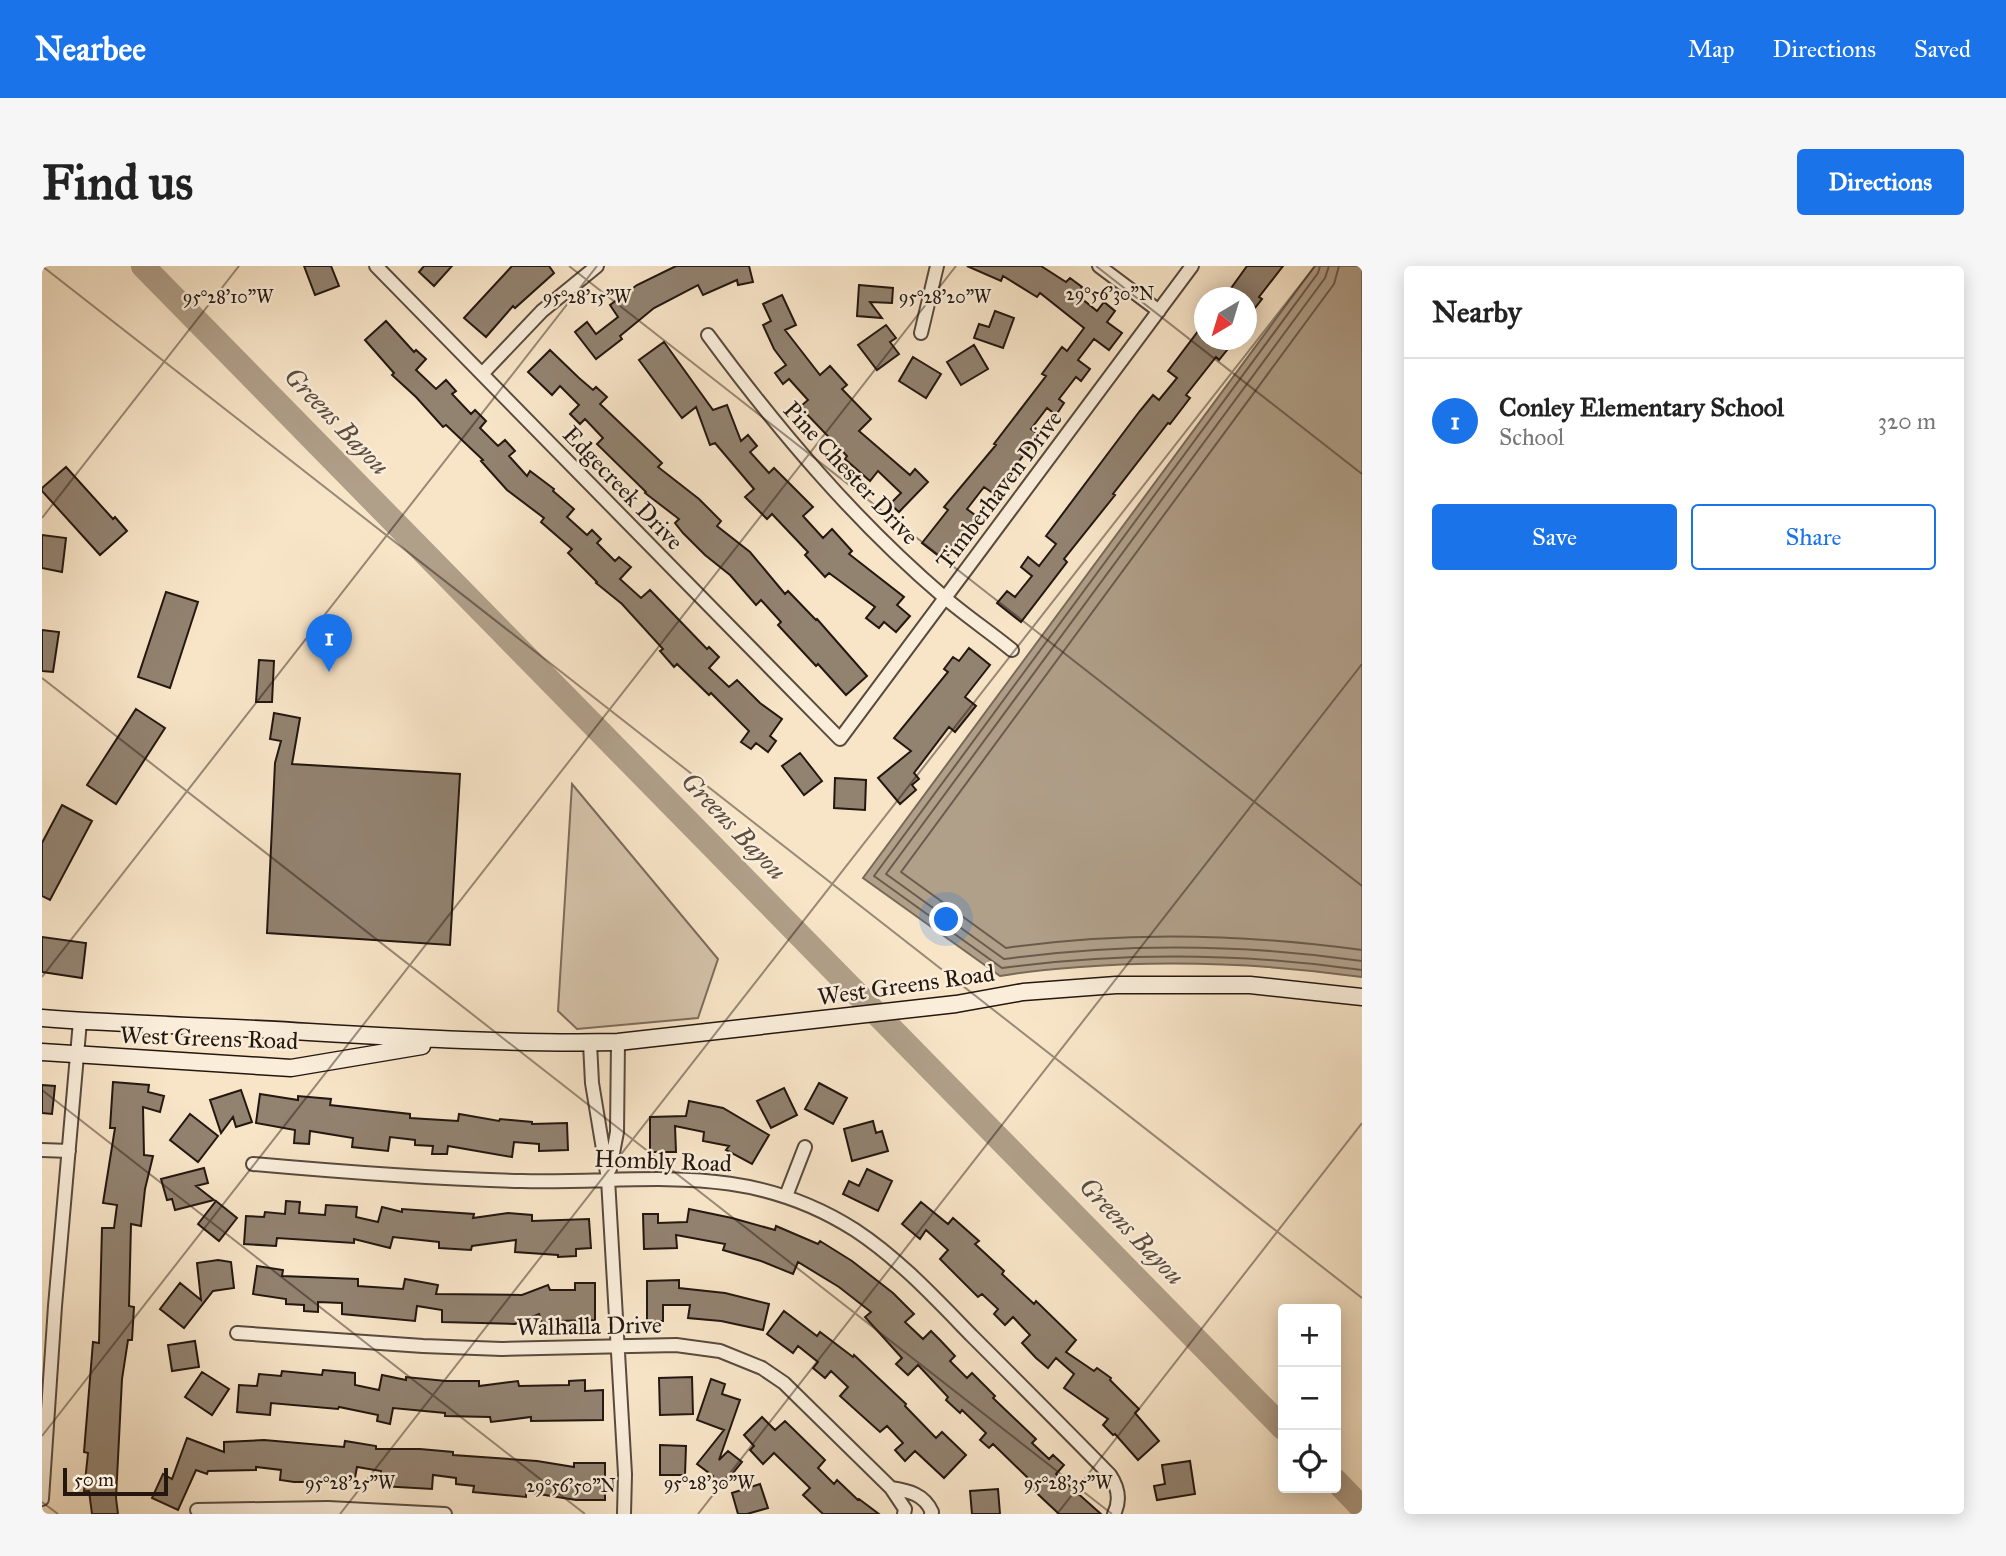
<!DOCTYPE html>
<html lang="en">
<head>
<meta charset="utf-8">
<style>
	body { margin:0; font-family:"IM FELL Great Primer",serif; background:#f6f6f6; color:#222 }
	.controls { position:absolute; right:21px; bottom:21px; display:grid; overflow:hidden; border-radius:7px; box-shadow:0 4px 18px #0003 }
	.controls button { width:63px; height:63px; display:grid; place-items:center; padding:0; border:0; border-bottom:2px solid #e0e0e0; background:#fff; color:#222; font:35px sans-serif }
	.compass { position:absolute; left:1152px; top:21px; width:63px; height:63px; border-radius:50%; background:#fff; box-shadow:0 4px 18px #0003; rotate:218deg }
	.scale { position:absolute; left:21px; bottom:18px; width:105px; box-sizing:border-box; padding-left:7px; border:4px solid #241710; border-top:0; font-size:19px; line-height:24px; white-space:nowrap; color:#241710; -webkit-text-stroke:5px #faeedb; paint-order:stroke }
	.you { position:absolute; left:905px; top:654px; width:24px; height:24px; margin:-18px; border:5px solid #fff; border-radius:50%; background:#1a73e8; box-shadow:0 0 0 10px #1a73e833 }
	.badge { display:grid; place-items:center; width:46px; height:46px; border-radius:50%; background:#1a73e8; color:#fff; font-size:23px; font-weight:700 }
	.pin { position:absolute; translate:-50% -58px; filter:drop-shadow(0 2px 4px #0008) }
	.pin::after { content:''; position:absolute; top:37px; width:24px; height:21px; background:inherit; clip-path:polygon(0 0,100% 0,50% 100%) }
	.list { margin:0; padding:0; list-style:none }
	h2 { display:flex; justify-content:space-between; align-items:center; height:91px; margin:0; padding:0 28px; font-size:30px }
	h2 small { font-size:23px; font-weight:400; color:#767676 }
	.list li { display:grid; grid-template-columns:46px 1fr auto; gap:21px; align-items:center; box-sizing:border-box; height:126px; padding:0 28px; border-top:2px solid #e0e0e0 }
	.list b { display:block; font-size:26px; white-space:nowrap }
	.list p { margin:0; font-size:23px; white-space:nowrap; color:#767676 }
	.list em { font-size:23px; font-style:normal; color:#767676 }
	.actions { display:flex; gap:14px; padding:21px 28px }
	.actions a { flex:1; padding:16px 0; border:2px solid #1a73e8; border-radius:7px; text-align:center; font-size:24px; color:#1a73e8 }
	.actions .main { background:#1a73e8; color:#fff }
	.icon { flex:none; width:38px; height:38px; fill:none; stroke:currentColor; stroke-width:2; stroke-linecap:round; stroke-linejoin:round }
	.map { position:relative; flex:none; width:1320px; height:1248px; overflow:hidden; border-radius:7px }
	header { display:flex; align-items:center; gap:42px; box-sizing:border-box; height:98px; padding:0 35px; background:#1a73e8; color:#fff }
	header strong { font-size:33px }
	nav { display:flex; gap:38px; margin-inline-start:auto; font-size:24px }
	.intro { display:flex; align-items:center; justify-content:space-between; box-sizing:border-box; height:168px; padding:0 42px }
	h1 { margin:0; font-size:49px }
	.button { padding:18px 32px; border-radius:7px; background:#1a73e8; color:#fff; font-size:24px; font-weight:700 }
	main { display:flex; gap:42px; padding:0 42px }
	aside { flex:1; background:#fff; border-radius:7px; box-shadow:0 4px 18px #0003 }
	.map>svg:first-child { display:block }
	.green { fill:#d4c2a9; stroke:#7c6c5c; stroke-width:2 }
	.water { fill:#b09f89; stroke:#786959; stroke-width:2 }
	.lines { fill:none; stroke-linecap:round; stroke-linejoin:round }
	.shore { stroke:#6a5b4c; stroke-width:2 }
	.river { stroke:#b09f89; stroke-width:24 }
	.building { fill:#928270; stroke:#241710; stroke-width:2 }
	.minor-casing { stroke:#594a3e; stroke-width:16 }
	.secondary-casing { stroke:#241710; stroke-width:19 }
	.minor { stroke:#faeedb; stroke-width:12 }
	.secondary { stroke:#faeedb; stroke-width:16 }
	.ticks { fill:none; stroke:#241710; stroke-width:2; stroke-opacity:0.45 }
	.labels { text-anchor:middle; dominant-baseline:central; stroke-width:5; stroke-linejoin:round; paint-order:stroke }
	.street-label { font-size:24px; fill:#241710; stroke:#faeedb }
	.water-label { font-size:26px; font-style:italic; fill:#5c4d40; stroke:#faeedb }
	.ticks-label { font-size:18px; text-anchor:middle; fill:#241710; stroke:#faeedb; stroke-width:5; stroke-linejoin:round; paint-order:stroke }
</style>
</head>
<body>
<header>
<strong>Nearbee</strong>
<nav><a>Map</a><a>Directions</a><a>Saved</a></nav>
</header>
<div class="intro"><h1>Find us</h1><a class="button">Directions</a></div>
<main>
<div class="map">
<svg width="1320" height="1248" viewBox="0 0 1320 1248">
	<rect width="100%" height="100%" fill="#f8e5c8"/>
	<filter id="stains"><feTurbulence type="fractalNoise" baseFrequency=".00286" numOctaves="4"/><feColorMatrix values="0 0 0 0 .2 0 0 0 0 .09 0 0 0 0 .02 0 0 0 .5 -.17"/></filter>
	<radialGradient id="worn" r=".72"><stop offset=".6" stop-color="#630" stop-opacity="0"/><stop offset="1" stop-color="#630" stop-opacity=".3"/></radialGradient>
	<path class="green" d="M530 518 676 693 656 752 535 763 516 745Z"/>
	<path class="water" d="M1273 0H1320V711C1227 698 1132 694 1038 701 1011 703 985 705 958 710L821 612Z"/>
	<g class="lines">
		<path class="shore" d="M1278 0 1276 7 832 610 960 702C1079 686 1201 687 1320 704
			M1287 0 1283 12 844 608 962 693C1080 677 1202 678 1320 695
			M1297 0 1292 18 859 606 964 682C1081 665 1203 668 1320 684"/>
		<path class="river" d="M101 0 1241 1162
			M1294 1215 1320 1242"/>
	</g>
	<path class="building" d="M262 0H289L297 20 273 29Z
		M382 0H410L392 20 377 6Z
		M470 0H507L512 7 473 42 471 40 444 71 422 52Z
		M634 0H707L711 16 696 19 695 14 661 29 656 19 612 42 578 70 580 73 554 93 533 66 545 56 554 68 576 51 568 39 595 19Z
		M925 0H999L1024 16 1028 12 1040 21 1034 28 1055 45 1062 36 1073 45 1065 56 1080 67 1067 84 1052 73 1036 94 1048 103 1039 115 1034 111 1017 133 1022 137 1014 149 1005 142 989 163 997 169 952 228 942 221 925 243 937 252 902 294 880 277 906 244 902 241 954 179 952 178 1004 110 1000 108 1020 81 1025 85 1042 62 998 27 995 31 961 10 959 15Z
		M1205 0H1241L1217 31 1220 33 1205 52V32H1182Z
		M817 19 851 22 850 37 828 36 840 52 815 50Z
		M740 29 754 59 743 64 778 109 788 100 805 119 800 123 829 153 817 165 868 209 873 203 886 216 857 246 848 238 859 227 836 205 828 215 803 193 805 190 758 141 766 134 747 113 741 118 733 107 744 99 732 83 721 59 729 55 721 38Z
		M953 45 972 52 961 82 932 72 937 58 947 61Z
		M344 55 372 86 374 84 384 93 374 104 394 123 404 114 414 125 410 128 429 148 433 144 444 155 438 162 456 180 463 174 473 185 467 190 485 210 488 205 512 223 511 225 532 243 525 251 545 269 550 264 559 273 555 277 573 295 577 291 589 301 578 313 599 332 608 324 665 383 667 381 677 391 667 402 687 421 695 414 718 437 740 453 728 470 734 475 726 486 714 477 709 483 699 476 707 465 669 427 667 429 635 398 632 401 618 385 621 383 580 338 554 317 555 316 526 287 530 283 499 256 502 252 465 224 439 195 441 194 404 159 401 161 374 131 350 109 352 107 323 74Z
		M1163 56V74H1193L1177 94 1174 91 1144 129 1148 132 1128 158 1126 157 1071 228 1073 229 1022 293 1025 296 979 356 955 337 965 325 973 331 990 310 979 301 986 291 997 300 1014 278 1004 270 1097 146 1111 129 1117 134 1135 112 1126 105Z
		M844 59 854 72 848 76 857 88 835 104 816 79Z
		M622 76 671 144 685 139 699 175 706 169 715 180 708 186 727 207 732 202 771 241 761 250 781 272 790 263 810 285 807 288 862 331 855 339 868 350 854 366 842 356 837 362 824 352 833 341 787 307 783 311 763 289 766 286 730 248 725 253 703 231 712 223 673 177 668 179 654 141 640 152 597 94Z
		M932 79 946 103 919 119 905 96Z
		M508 84 537 112 551 124 554 121 565 131 558 138 620 197 616 201 657 233 679 255 675 260 708 286 743 328 746 325 774 354 775 353 825 410 804 429 776 398 774 400 736 359 739 356 719 334 714 339 688 309 663 289 641 267 633 257 637 253 603 227 604 226 555 178 561 172 543 153 538 158 528 148 537 139 518 120 510 129 486 106Z
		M871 91 899 108 884 132 857 115Z
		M24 201 71 253 73 251 85 265 58 289 0 225V222Z
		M0 269 24 272 20 306 0 302Z
		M124 326 156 336 128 422 96 411Z
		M0 364 17 366 11 406 0 405Z
		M927 382 948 399 923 431 934 440 913 466 907 461 872 507 877 513 870 519 874 524 858 538 836 512 869 485 852 472 906 406 902 403 911 391 917 395Z
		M217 394 232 395 230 436H214Z
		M94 443 123 462 74 538 45 519Z
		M232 447 258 452 250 498 418 508 408 679 225 667 233 497 239 475 228 473Z
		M758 487 780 515 762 529 740 500Z
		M793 512 824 514 823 544 792 542Z
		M20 539 50 555 8 634 0 630V577Z
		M0 671 44 677 40 712 0 706Z
		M71 816 107 819 106 826 122 830 118 846 101 841 102 889 111 890 103 923 99 960 89 958 87 1040 92 1041 90 1074H86L80 1113 74 1232 76 1248H50L47 1225H42L46 1187 42 1186 51 1076 57 1077 60 962H72L75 939 61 937 73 862H68Z
		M777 817 805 832 791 858 763 843Z
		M0 819 13 820 10 848 0 847Z
		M742 822 755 849 729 862 715 835Z
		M199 824 210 856 194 861 191 851 179 867 168 834Z
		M218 828 256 834V830L289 833 288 839 368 848V852L416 855 417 848 457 855 458 853 490 856V858L525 857 526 884 497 885V878L472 876 470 891 406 880 405 888H390L391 880 373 879V874L348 871 346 885 310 881 311 872 268 865 267 878 252 877 253 864 214 857Z
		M647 835 681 842 727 869 710 898 684 884 687 880 661 875 662 866 633 860 634 886H608V851L644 850Z
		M148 848 176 870 156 896 128 874Z
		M831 855 834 867 840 865 846 885 810 895 802 863Z
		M162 902 166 917 154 920 172 934 133 944 130 933 125 934 119 913Z
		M825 903 850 915 836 945 801 928 807 915 817 920Z
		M174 935 195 952 177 975 156 958Z
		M244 935 258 936 257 947 283 949 284 939 315 941 314 951 336 956 340 941 360 946V943L432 948 431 952 466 947 490 949V955L547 953 549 982 534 983V990L516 991V989L473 986 474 974 430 980 429 984 397 982V976L351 971 348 982 312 973V977L235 972 234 980 202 978 204 950 222 951 223 946 243 948Z
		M879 936 906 958 911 952 937 975 933 978 962 1005 960 1008 992 1038 994 1035 1034 1074 1024 1086 1052 1105 1055 1102 1069 1112 1068 1114 1097 1143 1093 1147 1117 1175 1096 1194 1073 1168 1071 1169 1061 1159 1066 1153 1022 1122 1032 1108 1014 1092 1006 1102 994 1092 980 1077 988 1069 971 1051 963 1059 952 1048 956 1043 940 1028 936 1031 898 993 906 984 884 964 878 973 860 958Z
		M647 943 690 952 733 964 734 960 776 978 778 975 810 995 851 1027 872 1048 863 1056 881 1073 889 1065 899 1075 913 1090 908 1095 925 1112 930 1107 953 1130 951 1132 994 1173 990 1177 1007 1193 1011 1189 1022 1199 1014 1208 1059 1248H1017L984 1217 988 1214 951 1178 947 1182 938 1174 944 1167 920 1144 918 1147 904 1134 906 1131 876 1099 866 1109 854 1098 860 1092 823 1051 829 1046 797 1021 756 996 751 1008 719 995 681 984 683 978 634 969 635 982 602 983 601 948H616V957L645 956Z
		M176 994 189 996 192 1022 171 1025 142 1062 118 1043 138 1017 159 1034 155 997Z
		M215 1000 241 1004 240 1010 316 1013V1020L361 1023 363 1013 396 1019 394 1028 480 1029 506 1019 508 1024H533V1017H553V1054L514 1055 501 1060 497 1048 473 1058 400 1056V1044L375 1040 373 1055 300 1048V1037L276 1036V1046L262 1045V1039L244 1038V1033L211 1028Z
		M637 1014V1022L683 1027 727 1038 721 1064 679 1055 646 1052 648 1039H621V1055H605V1015Z
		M742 1045 775 1070 778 1066 811 1091 812 1089 864 1138 863 1140 894 1172 900 1166 924 1189 902 1212 873 1185 863 1195 853 1184 861 1177 845 1160 838 1166 798 1130 806 1121 789 1105 783 1112 771 1102 776 1096 756 1080 751 1087 725 1068Z
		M153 1075 157 1101 130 1105 126 1079Z
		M281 1104 313 1107V1119L337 1124 340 1109 364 1114V1111L404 1115H437V1120L476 1115 477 1120 527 1119V1115L543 1114V1125L561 1124V1154L489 1155V1151L449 1156 448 1151 403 1150V1147L351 1142 348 1158 335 1155 336 1149 297 1141 296 1143 229 1137 228 1149 195 1146 197 1119 215 1120 217 1108 239 1110 240 1105 280 1109Z
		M160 1106 187 1123 170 1149 143 1131Z
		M650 1111 651 1148 618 1149 617 1112Z
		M669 1113 683 1118 680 1128 698 1134 677 1194 686 1185 700 1196 679 1222 668 1214 671 1210 655 1198 682 1164 655 1154Z
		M720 1151 733 1164 743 1155 783 1194 776 1202 792 1218 795 1214 816 1234 817 1233 837 1248H781L761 1229 768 1222 732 1187 721 1198 708 1184 712 1180 702 1169Z
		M145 1172 182 1186V1176L222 1174 302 1181 303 1175 334 1180V1183H378L411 1186V1189L495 1195 532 1201V1197H563V1234H534L484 1226V1231L431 1226 432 1220 414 1218V1212L391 1209 390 1223 339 1220V1205L315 1201 312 1217 292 1213V1216H252L238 1214 239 1204 214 1201V1204L166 1205 165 1208 154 1204 136 1244 110 1232 121 1208 130 1213Z
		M618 1179 644 1180 643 1209H618Z
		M1148 1195 1153 1228 1115 1234 1112 1220 1123 1218 1120 1199Z
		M718 1218 726 1242 705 1248H696L690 1227Z
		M956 1223 958 1248H930L928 1225Z"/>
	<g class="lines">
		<defs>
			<path id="minor" d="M334 0 798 473 1150 0
				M1057 0 1117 45
				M879 67 895 0
				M666 69C736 164 812 254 902 331 924 350 948 366 970 384
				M440 108 500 45 555 0
				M548 777 550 817 566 913 583 1208 582 1248
				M0 884 27 885
				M211 898C300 906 390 913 480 915 602 918 702 893 813 964 857 993 893 1032 930 1070 976 1116 1022 1162 1068 1209 1076 1221 1079 1234 1072 1248
				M568 903 575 866 576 776
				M744 930 763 881
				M195 1067 381 1080 460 1083 634 1079 678 1085 720 1102 742 1117 849 1222 863 1243 862 1248
				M849 1222C867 1225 882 1228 890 1246L889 1248
				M0 1233 13 1040 38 755
				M155 1244 286 1242 403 1248"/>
			<path id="secondary" d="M0 752C89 759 178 760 267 766 370 772 473 778 576 776L914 738 981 726 1074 719H1208L1320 731
				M0 786 249 802 380 780"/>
		</defs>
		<use href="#minor" class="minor-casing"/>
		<use href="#secondary" class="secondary-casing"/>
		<use href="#minor" class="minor"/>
		<use href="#secondary" class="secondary"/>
	</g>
	<path class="ticks" d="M0 0 1320 1032M527 0 1320 620M1054 0 1320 208M0 252 197 0M0 412 1070 1248M0 711 555 0M0 824 543 1248M0 1170 914 0M0 1236 16 1248M298 1248 1273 0M656 1248 1320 398M1015 1248 1320 857"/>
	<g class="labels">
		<g class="street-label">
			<text transform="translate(809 207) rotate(47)">Pine Chester Drive</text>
			<text transform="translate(581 222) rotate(46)">Edgecreek Drive</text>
			<text transform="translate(957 224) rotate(-53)">Timberhaven Drive</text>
			<text transform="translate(864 719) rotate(-8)">West Greens Road</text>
			<text transform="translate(167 772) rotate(2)">West Greens Road</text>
			<text transform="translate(621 895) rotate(2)">Hombly Road</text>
			<text transform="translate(547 1060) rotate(-1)">Walhalla Drive</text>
		</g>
		<g class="water-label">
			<text transform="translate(295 155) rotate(46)">Greens Bayou</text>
			<text transform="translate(692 560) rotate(46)">Greens Bayou</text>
			<text transform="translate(1090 965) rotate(46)">Greens Bayou</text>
		</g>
	</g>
	<g class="ticks-label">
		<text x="1068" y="34">29°56'30"N</text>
		<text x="186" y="37">95°28'10"W</text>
		<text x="545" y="37">95°28'15"W</text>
		<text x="903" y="37">95°28'20"W</text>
		<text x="308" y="1223">95°28'25"W</text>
		<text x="667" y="1223">95°28'30"W</text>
		<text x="1026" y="1223">95°28'35"W</text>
		<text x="529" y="1226">29°56'50"N</text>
	</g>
	<rect width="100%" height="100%" filter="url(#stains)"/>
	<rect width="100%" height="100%" fill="url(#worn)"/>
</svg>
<div class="controls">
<button>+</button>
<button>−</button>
<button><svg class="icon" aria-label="locate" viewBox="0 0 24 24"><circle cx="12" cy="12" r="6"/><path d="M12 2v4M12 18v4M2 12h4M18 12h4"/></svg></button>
</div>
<svg class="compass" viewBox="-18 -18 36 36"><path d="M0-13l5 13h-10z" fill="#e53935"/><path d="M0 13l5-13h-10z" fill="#767676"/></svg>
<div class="scale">50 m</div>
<div class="you"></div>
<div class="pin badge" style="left:287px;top:406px">1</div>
</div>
<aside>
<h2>Nearby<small></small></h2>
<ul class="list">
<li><span class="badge">1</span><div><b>Conley Elementary School</b><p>School</p></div><em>320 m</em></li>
</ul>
<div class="actions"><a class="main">Save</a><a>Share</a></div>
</aside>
</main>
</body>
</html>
